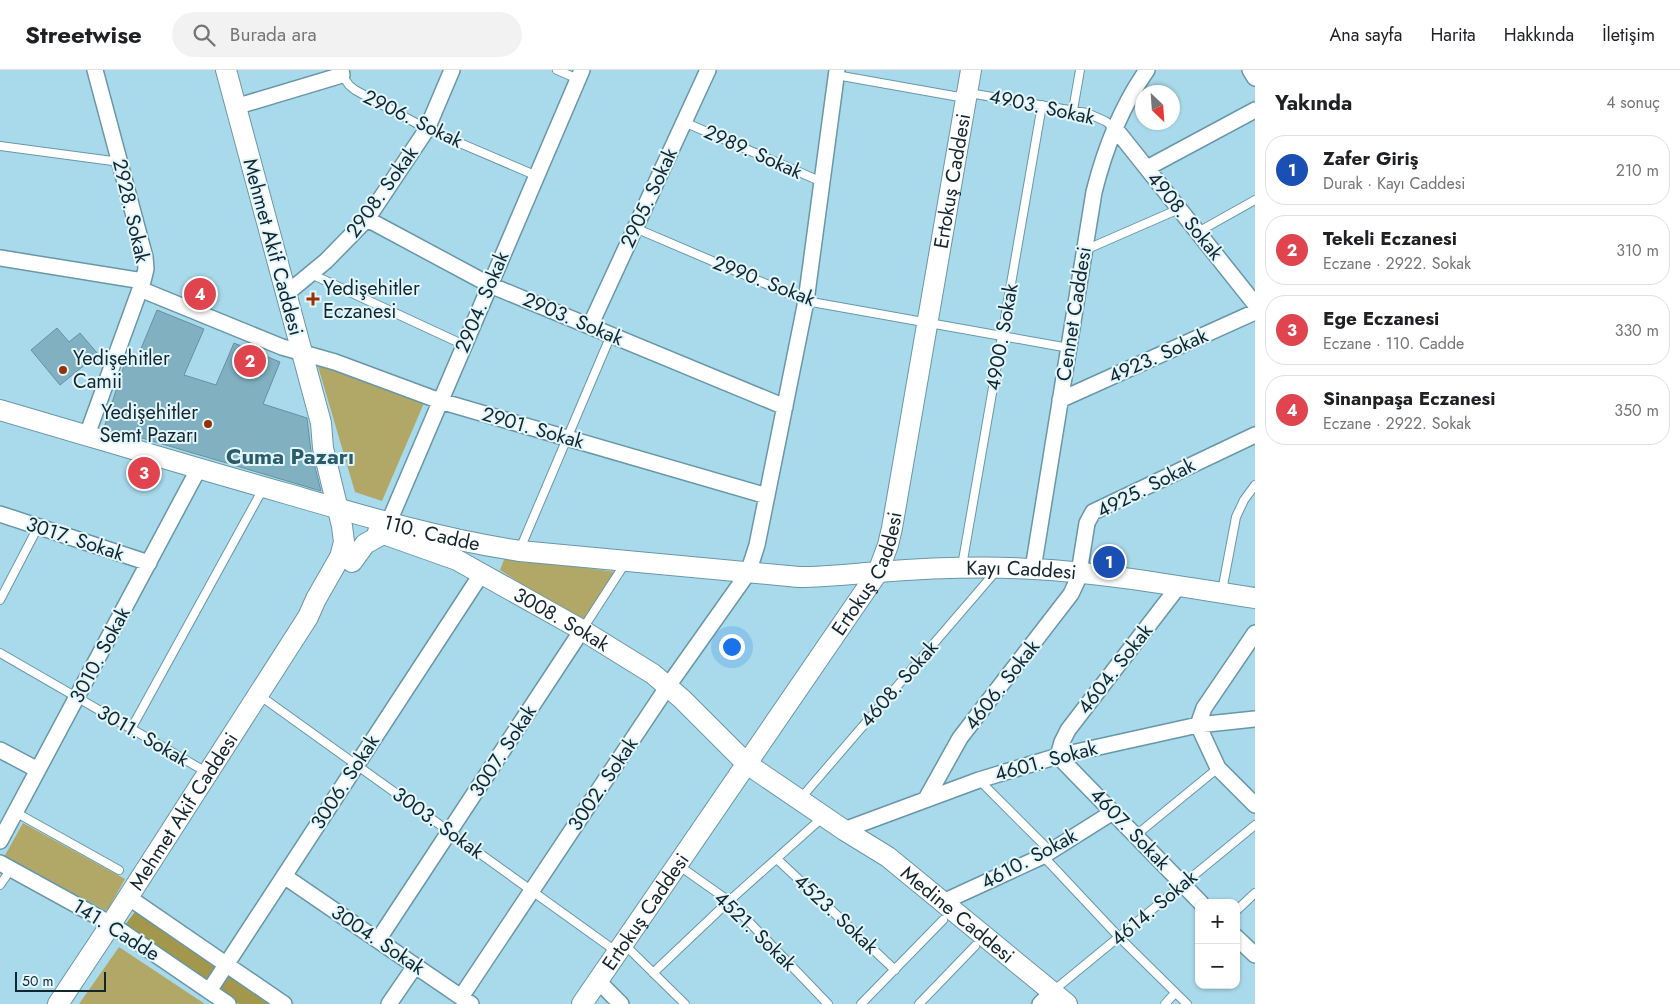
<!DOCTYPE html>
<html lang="tr">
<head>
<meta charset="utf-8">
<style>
	body { margin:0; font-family:Jost,sans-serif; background:#f2f2f2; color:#202124 }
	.controls { position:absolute; right:15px; bottom:15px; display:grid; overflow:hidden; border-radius:10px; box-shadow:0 1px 4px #0004 }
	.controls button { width:45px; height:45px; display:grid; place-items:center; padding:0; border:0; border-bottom:1px solid #e0e0e0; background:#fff; color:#202124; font:25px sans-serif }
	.compass { position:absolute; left:1135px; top:15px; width:45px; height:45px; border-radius:50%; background:#fff; box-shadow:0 1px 4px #0004; rotate:155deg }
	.scale { position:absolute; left:15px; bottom:12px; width:91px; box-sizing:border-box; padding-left:5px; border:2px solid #13262d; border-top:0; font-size:14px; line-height:18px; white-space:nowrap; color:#13262d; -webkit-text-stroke:4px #e2f6fd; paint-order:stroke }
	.you { position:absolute; left:731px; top:576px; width:18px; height:18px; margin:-12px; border:4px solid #fff; border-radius:50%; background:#1a73e8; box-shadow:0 0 0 8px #1a73e833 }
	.badge { display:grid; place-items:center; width:32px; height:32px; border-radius:50%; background:#973300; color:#fff; font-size:16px; font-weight:700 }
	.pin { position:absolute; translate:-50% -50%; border:2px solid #fff; box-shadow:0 1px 5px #0006 }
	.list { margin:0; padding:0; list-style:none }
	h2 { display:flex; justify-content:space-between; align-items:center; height:65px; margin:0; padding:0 20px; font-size:21px }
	h2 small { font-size:16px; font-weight:400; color:#757577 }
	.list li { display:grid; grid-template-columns:32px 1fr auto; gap:15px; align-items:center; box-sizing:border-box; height:70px; margin:0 10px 10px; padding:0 10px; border:1px solid #e0e0e0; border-radius:20px }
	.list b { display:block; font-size:19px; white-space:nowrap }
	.list p { margin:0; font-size:16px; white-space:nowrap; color:#757577 }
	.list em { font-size:16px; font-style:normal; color:#757577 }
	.icon { flex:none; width:28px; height:28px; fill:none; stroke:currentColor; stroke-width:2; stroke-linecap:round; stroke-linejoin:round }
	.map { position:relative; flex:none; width:1255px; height:934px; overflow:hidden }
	header { display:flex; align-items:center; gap:30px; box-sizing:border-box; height:70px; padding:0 25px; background:#fff; border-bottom:1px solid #e0e0e0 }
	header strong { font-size:24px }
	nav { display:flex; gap:28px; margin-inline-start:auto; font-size:18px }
	.search { width:350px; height:45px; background:#f2f2f2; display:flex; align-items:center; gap:12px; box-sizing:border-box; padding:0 18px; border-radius:28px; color:#757577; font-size:19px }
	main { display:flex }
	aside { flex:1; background:#fff }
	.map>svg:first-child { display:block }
	.green { fill:#b1a867 }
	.forest { fill:#a2974a }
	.building { fill:#81b1c1; stroke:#6392a2 }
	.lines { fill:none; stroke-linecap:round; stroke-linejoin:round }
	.lane-casing { stroke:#6897a7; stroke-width:10 }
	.street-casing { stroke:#6897a7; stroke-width:18 }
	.secondary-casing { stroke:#6897a7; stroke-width:22 }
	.lane { stroke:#fff; stroke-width:8 }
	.street { stroke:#fff; stroke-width:15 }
	.secondary { stroke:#fff; stroke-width:20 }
	.poi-dot { fill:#973300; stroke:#e2f6fd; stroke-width:2 }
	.labels { text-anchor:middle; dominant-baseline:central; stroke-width:4; stroke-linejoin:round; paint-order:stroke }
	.street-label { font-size:20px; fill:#13262d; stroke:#e2f6fd }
	.poi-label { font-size:20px; fill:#13262d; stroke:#e2f6fd; text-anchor:start }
	.quarter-label { font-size:22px; font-weight:bold; fill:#2c5b69; stroke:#e2f6fd }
</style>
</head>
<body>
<header>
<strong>Streetwise</strong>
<div class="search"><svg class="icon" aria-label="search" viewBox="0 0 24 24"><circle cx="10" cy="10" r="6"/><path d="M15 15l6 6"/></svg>Burada ara</div>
<nav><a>Ana sayfa</a><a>Harita</a><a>Hakkında</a><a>İletişim</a></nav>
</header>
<main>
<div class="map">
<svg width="1255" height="934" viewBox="0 0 1255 934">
	<rect width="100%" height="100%" fill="#a9daeb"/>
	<path class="green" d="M317 293 424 333 382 431 355 422Z
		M505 487 616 502 583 554 500 500Z
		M23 753 125 809 107 841 4 787Z
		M119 877 205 934H79Z"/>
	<path class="forest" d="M137 839 219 896 207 912 125 855Z
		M229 903 274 934H239L218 920Z"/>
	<path class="building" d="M157 240 204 259 184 305 216 315 234 273 280 292 263 334 307 348 311 381 321 421 142 368V369L104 358 128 283 138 286Z
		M57 258 69 272 80 263 98 284 60 315 31 280Z"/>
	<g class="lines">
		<defs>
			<path id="lane" d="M557 0 578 9
				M342 5 349 15 355 20 427 59 537 106
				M836 5 965 28
				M969 23 1087 43 1105 51 1114 57
				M1073 40 1080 0
				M684 52 822 112
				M0 76 120 92
				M635 158 806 231 1069 278
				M1198 162 1255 130
				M1085 180 1179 139
				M311 204 464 275
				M520 479 611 265
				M962 496 1042 35
				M1222 521 1236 447 1244 430 1255 415
				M0 530 38 457
				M582 560 626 492
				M0 583 208 703
				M259 625 617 882
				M131 659 264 417
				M979 710 1050 781
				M801 728 997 500
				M15 742 119 800
				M1135 766 1218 698
				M1043 786 1119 867 1187 934
				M777 789 895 900
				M678 795 729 831 828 934
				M0 815 11 799
				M1236 841 1255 823
				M625 875 685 934
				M653 903 729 831 823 747
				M1053 921 1255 755
				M861 934 943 850
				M919 934 975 876
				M1165 934 1175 923"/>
			<path id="street" d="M1250 0 1255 8
				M235 37 342 5 341 0
				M1114 57 1255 234
				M1147 98 1255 40
				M367 149 490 215 785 337
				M0 188 143 211
				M140 219 282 277 335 292 440 331 767 426
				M286 224 326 191 367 149 427 59 452 0
				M590 256 708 0
				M1060 330 1255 242
				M87 365 143 211 146 199 145 187 95 0
				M0 444 149 493
				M385 461 582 0
				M1033 499 1094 122C1105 78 1121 37 1147 0
				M1178 517 1068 660 1062 672 1058 686 1201 833
				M1255 563 1204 638 1198 655 1218 698 1255 735
				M0 680 38 700
				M926 729 960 668 1071 524 1078 509 1087 453 1093 442 1255 365
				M844 760 979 710 1058 686 1198 655 1255 649
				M0 771 199 398
				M0 793 111 854 228 934
				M284 806 471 934
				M128 827 284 934
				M943 832 1043 786 1113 742
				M1236 867 1255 885
				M378 870 582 560
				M598 911 621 934
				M209 921 482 503
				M461 927 668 616 748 503 757 475 806 231 837 0
				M389 934 415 896
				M1040 934 1053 921"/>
			<g id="secondary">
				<path id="s1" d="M0 340C96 368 192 397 288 424 364 446 440 469 520 481L799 507C826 507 852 504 878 502 930 498 982 496 1034 499 1106 503 1183 517 1255 528"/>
				<path id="s2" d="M378 462 457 490 582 560 653 604 682 629 747 694 844 760 888 787 1067 934"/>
				<path d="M352 492 365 474 383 464"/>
				<path id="s3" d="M58 934 111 854 308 547 316 529 340 487 344 472 342 456 323 378 321 353 226 0"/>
				<path id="s4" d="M582 934 878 502 888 475 892 458 971 0"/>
			</g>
		</defs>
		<use href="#lane" class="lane-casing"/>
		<use href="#street" class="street-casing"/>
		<use href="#secondary" class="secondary-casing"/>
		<use href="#lane" class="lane"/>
		<use href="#street" class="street"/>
		<use href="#secondary" class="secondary"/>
	</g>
	<g class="poi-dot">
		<path d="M310.5 221.5h5v5h5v5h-5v5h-5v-5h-5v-5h5z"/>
		<circle cx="63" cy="300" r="5"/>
		<circle cx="208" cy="354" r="5"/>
	</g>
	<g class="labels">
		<g class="street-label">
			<text transform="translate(1042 37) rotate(12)">4903. Sokak</text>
			<text transform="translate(413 49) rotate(26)">2906. Sokak</text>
			<text transform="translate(753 82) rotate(24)">2989. Sokak</text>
			<text stroke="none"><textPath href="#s4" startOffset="922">Ertokuş Caddesi</textPath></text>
			<text transform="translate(382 122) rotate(-54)">2908. Sokak</text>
			<text transform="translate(649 128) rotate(-65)">2905. Sokak</text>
			<text transform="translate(131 141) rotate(77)">2928. Sokak</text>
			<text transform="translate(1185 146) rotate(51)">4908. Sokak</text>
			<text transform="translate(273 177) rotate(75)">Mehmet Akif Caddesi</text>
			<text transform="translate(764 211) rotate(21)">2990. Sokak</text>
			<text transform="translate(482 232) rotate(-67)">2904. Sokak</text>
			<text transform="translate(1074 244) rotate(-81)">Cennet Caddesi</text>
			<text transform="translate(573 249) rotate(23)">2903. Sokak</text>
			<text transform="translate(1002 267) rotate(-80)">4900. Sokak</text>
			<text transform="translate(1158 286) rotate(-24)">4923. Sokak</text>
			<text transform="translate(533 358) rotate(16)">2901. Sokak</text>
			<text transform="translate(1146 418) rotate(-27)">4925. Sokak</text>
			<text stroke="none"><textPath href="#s1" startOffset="449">110. Cadde</textPath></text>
			<text transform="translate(75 469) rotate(18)">3017. Sokak</text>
			<text stroke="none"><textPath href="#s1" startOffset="1042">Kayı Caddesi</textPath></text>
			<text stroke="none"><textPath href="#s4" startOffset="518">Ertokuş Caddesi</textPath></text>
			<text stroke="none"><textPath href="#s2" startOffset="204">3008. Sokak</textPath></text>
			<text transform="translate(100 585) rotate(-62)">3010. Sokak</text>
			<text transform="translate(1115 599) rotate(-52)">4604. Sokak</text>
			<text transform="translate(899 614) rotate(-49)">4608. Sokak</text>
			<text transform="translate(1002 615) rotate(-52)">4606. Sokak</text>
			<text transform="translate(143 666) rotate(30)">3011. Sokak</text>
			<text transform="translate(503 681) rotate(-57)">3007. Sokak</text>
			<text transform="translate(1046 691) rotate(-15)">4601. Sokak</text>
			<text transform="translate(345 712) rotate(-57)">3006. Sokak</text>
			<text transform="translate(603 714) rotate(-56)">3002. Sokak</text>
			<text stroke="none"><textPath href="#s3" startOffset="230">Mehmet Akif Caddesi</textPath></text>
			<text transform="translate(438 753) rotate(36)">3003. Sokak</text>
			<text transform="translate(1130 759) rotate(46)">4607. Sokak</text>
			<text transform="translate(1029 789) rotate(-28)">4610. Sokak</text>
			<text transform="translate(1154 838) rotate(-40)">4614. Sokak</text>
			<text stroke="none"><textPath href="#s4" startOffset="112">Ertokuş Caddesi</textPath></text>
			<text transform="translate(836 844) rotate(43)">4523. Sokak</text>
			<text stroke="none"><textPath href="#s2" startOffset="700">Medine Caddesi</textPath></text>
			<text transform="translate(116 860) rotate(32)">141. Cadde</text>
			<text transform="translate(755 861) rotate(44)">4521. Sokak</text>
			<text transform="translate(378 870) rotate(34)">3004. Sokak</text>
		</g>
		<g class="poi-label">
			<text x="323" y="218">Yedişehitler<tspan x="323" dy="23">Eczanesi</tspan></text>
			<text x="73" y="288">Yedişehitler<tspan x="73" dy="23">Camii</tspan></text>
			<text x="198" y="342" text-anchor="end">Yedişehitler<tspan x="198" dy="23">Semt Pazarı</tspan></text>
		</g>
		<g class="quarter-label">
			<text x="290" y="386">Cuma Pazarı</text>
		</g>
	</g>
</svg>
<div class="controls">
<button>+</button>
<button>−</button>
</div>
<svg class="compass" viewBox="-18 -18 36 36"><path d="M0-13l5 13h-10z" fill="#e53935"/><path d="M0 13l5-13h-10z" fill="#757577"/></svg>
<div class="scale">50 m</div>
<div class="you"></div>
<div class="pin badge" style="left:1109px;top:492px;background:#1a4fb4">1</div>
<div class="pin badge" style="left:250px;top:291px;background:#e0444e">2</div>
<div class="pin badge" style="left:144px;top:403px;background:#e0444e">3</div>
<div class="pin badge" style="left:200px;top:224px;background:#e0444e">4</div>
</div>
<aside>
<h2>Yakında<small>4 sonuç</small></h2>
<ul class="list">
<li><span class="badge" style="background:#1a4fb4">1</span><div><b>Zafer Giriş</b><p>Durak · Kayı Caddesi</p></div><em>210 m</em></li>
<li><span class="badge" style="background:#e0444e">2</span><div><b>Tekeli Eczanesi</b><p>Eczane · 2922. Sokak</p></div><em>310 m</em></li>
<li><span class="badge" style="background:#e0444e">3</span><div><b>Ege Eczanesi</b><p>Eczane · 110. Cadde</p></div><em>330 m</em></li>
<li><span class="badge" style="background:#e0444e">4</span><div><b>Sinanpaşa Eczanesi</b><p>Eczane · 2922. Sokak</p></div><em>350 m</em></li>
</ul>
</aside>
</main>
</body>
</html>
